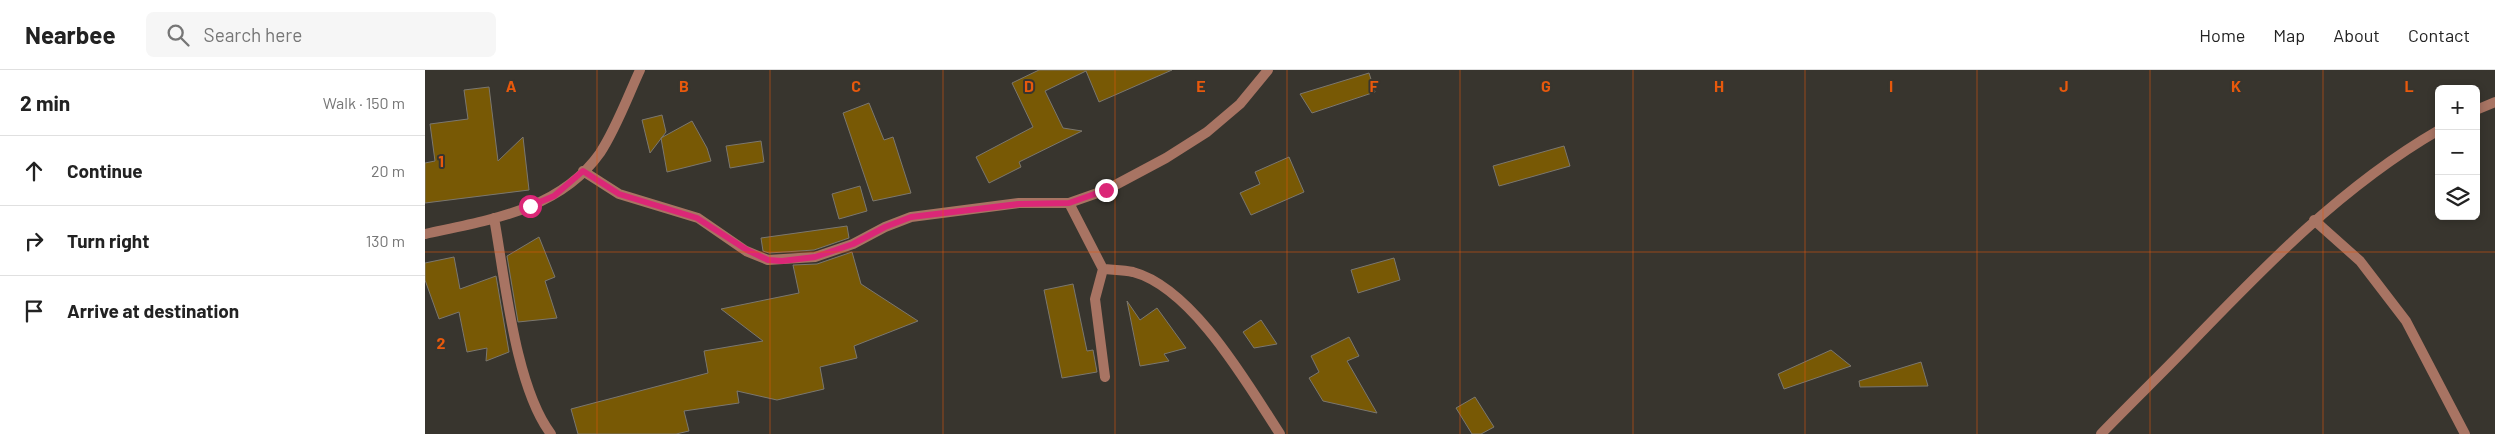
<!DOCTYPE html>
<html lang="en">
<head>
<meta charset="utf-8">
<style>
	body { margin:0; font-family:Barlow,sans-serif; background:#f6f6f6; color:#222 }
	.controls { position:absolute; right:15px; top:15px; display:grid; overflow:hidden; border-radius:8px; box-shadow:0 2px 8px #0003 }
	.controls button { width:45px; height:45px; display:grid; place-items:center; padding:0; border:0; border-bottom:1px solid #e0e0e0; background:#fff; color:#222; font:25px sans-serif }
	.stop { position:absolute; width:15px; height:15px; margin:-11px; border:4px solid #db2777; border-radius:50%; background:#fff }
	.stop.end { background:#db2777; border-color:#fff; box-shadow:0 1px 5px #0008 }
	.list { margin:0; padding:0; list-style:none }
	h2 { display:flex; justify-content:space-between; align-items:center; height:65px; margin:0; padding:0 20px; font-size:21px }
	h2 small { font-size:16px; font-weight:400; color:#767676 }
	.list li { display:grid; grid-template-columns:32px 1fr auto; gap:15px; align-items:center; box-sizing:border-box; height:70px; padding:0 20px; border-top:1px solid #e0e0e0 }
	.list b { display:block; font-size:19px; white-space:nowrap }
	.list em { font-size:16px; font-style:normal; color:#767676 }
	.icon { flex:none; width:28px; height:28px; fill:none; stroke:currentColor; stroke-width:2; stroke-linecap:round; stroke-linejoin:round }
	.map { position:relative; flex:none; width:2070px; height:364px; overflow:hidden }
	header { display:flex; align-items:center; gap:30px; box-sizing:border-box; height:70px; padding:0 25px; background:#fff; border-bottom:1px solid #e0e0e0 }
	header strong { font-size:24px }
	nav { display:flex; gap:28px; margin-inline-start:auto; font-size:18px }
	.search { width:350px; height:45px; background:#f6f6f6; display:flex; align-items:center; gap:12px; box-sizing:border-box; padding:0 18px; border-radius:8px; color:#767676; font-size:19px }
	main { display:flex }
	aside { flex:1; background:#fff }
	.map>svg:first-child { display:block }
	.building { fill:#785905; stroke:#7b776f }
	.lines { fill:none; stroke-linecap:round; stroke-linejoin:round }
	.street { stroke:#a87463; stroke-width:10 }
	.route { stroke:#db2777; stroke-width:6 }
	.grid { fill:none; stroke:#e8590c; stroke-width:1; stroke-opacity:0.55 }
	.grid-label { font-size:16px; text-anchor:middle; font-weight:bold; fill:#e8590c; stroke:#38352e; stroke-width:4; stroke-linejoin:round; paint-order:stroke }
</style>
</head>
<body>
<header>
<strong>Nearbee</strong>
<div class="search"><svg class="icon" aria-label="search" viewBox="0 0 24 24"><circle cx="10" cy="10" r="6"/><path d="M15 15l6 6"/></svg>Search here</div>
<nav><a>Home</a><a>Map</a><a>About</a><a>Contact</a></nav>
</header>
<main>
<aside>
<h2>2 min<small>Walk · 150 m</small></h2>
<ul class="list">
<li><svg class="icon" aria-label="ahead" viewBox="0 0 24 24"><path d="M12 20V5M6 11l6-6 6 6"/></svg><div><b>Continue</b></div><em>20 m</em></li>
<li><svg class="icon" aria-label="right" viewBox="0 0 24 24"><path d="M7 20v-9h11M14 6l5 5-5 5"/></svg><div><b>Turn right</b></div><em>130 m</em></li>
<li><svg class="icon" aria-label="arrive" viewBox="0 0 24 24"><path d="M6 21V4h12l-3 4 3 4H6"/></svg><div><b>Arrive at destination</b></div></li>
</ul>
</aside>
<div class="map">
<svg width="2070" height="364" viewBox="0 0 2070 364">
	<rect width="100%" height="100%" fill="#38352e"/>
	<path class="building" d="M614 0H747L674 32 661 1 620 21 638 58 657 61 594 92 596 97 564 113 551 87 608 57 587 13Z
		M944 3 950 22 887 43 875 24Z
		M64 17 73 91 98 67 104 120 0 133V93L10 91 5 54 43 49 39 20Z
		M444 33 459 70 468 67 486 123 448 131 418 43Z
		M237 45 241 62 225 83 217 50Z
		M267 51 282 78 286 91 242 102 236 68Z
		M336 71 339 92 305 98 301 76Z
		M1139 76 1145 96 1074 116 1068 96Z
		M864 87 879 122 826 145 815 123 835 114 830 102Z
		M435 116 442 141 414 149 407 124Z
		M422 156 424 168 389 180 344 183 338 181 336 168Z
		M114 167 130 207 120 211 132 248 93 252 82 186Z
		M427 182 436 214 493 251 429 276 432 288 395 297 399 319 352 330 312 321 314 333 259 341 264 361 251 364H153L146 339 283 303 279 281 338 271 296 239 374 223 368 195 392 194Z
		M29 187 35 219 71 206 84 282 61 291 62 278 42 282 34 242 14 249 0 210V193Z
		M969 188 975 210 933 223 926 200Z
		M648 214 662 281 668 280 672 302 637 308 619 220Z
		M702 231 715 250 732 238 761 278 739 284 744 291 715 296Z
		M836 250 852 274 829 278 818 262Z
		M924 267 934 286 922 291 952 343 898 331 884 308 894 302 886 286Z
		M1406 280 1426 296 1359 319 1353 304Z
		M1496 292 1503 316 1435 317 1434 311Z
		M1050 327 1069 357 1056 364H1047L1031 338Z"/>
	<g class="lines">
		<path class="street" d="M2051 40 2070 32
			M158 101 194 124 273 148 321 181 343 190 390 187 428 174 460 157 486 147 594 133H644L681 120 741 88 782 62 815 34 843 0
			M644 133 678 199 670 229 680 307
			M69 148C80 208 90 317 126 364
			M1889 150 1935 191 1981 251 2040 364
			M0 164C64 150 135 140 175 83 191 59 203 26 215 0
			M678 199C688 200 699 200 708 202 768 218 823 315 855 364
			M1676 364C1704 335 1733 307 1762 277 1839 197 1917 116 2014 60"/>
	</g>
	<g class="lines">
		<path class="route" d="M105 136 129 126 158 101 194 124 272 148 322 180 343 190 357 191 390 187 428 174 460 157 486 147 594 134 644 133 681 120"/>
	</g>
	<path class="grid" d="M172 0V364M345 0V364M518 0V364M690 0V364M862 0V364M1035 0V364M1208 0V364M1380 0V364M1552 0V364M1725 0V364M1898 0V364M0 182H2070"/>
	<g class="grid-label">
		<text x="86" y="22">A</text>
		<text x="259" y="22">B</text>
		<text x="431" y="22">C</text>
		<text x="604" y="22">D</text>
		<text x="776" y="22">E</text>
		<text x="949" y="22">F</text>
		<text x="1121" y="22">G</text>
		<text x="1294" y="22">H</text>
		<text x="1466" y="22">I</text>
		<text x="1639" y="22">J</text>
		<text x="1811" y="22">K</text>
		<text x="1984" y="22">L</text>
		<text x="16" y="97">1</text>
		<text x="16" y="279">2</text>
	</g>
</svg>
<div class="controls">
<button>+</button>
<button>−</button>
<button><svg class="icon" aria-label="layers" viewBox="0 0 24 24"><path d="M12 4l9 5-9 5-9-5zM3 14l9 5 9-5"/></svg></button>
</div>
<div class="stop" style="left:105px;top:136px"></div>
<div class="stop end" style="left:681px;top:120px"></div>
</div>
</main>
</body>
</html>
